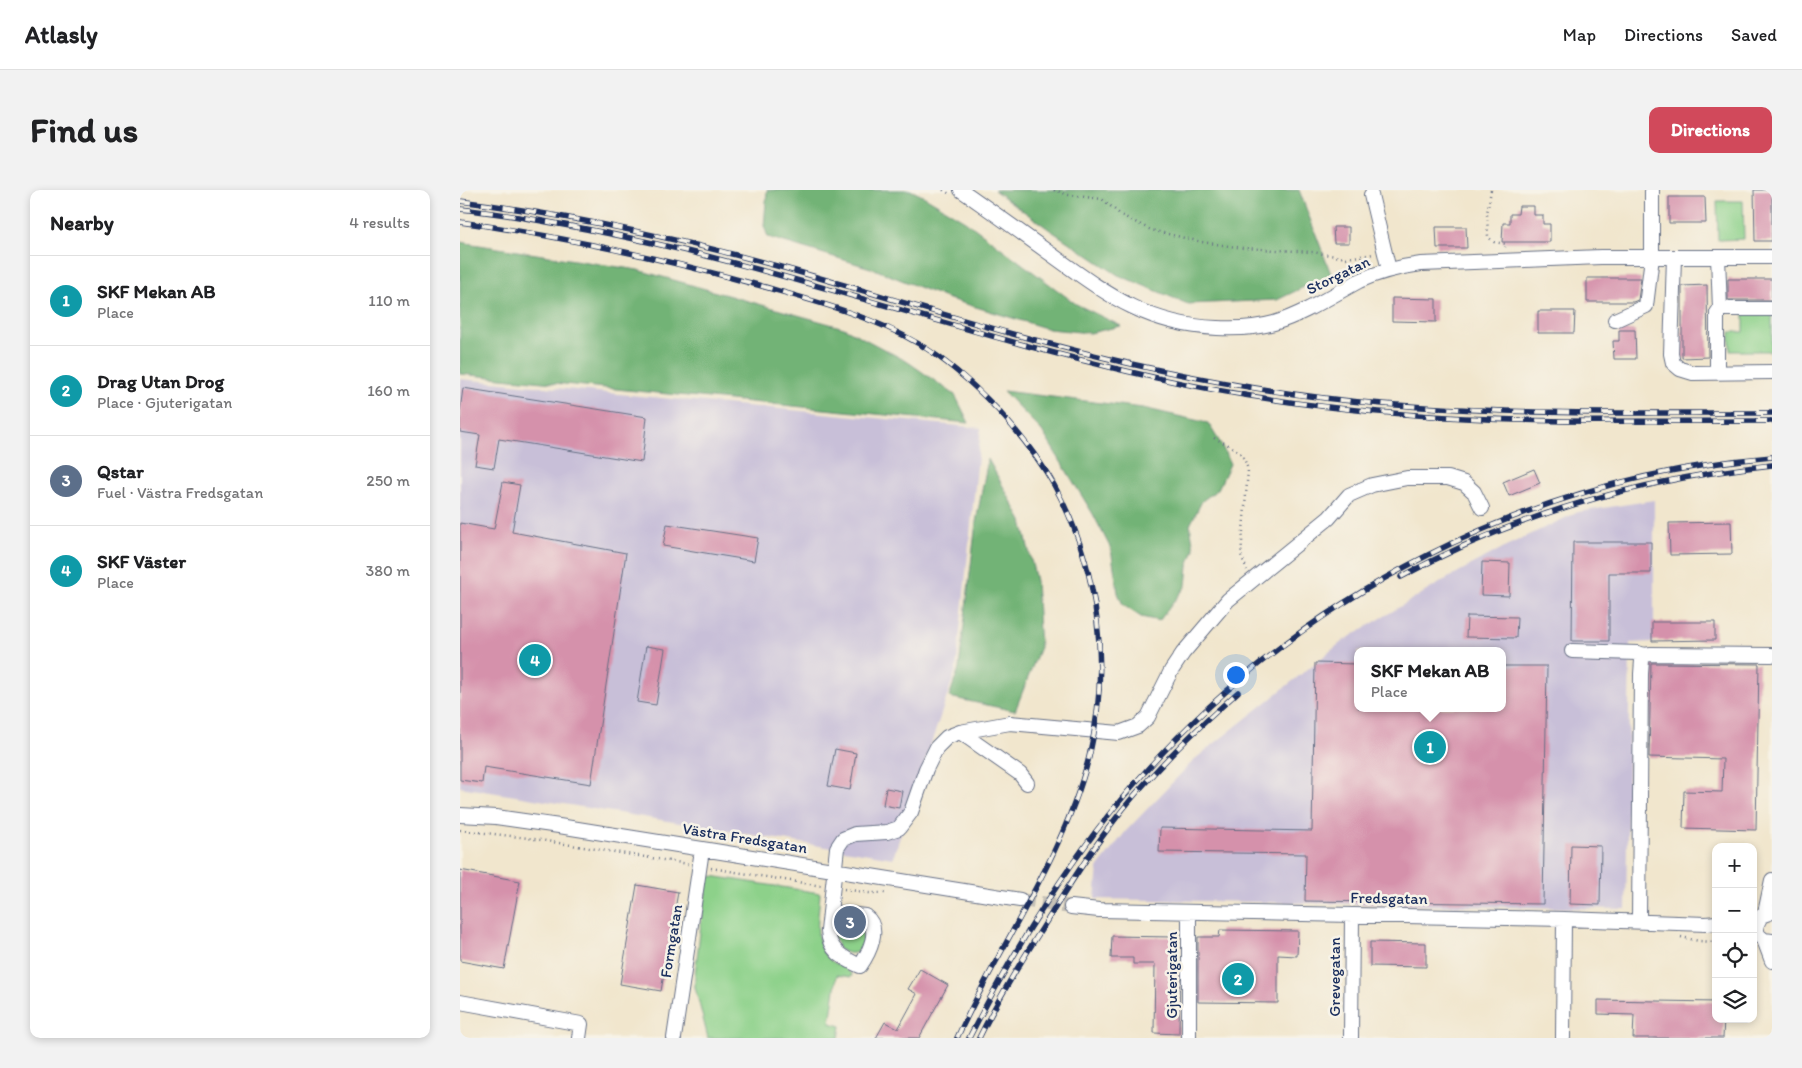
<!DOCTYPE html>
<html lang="en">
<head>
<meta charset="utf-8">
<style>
	body { margin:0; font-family:Itim,sans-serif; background:#f2f2f2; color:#202124 }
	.controls { position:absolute; right:15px; bottom:15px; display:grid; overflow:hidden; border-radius:10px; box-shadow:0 2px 8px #0003 }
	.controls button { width:45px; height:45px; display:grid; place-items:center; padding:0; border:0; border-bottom:1px solid #e0e0e0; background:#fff; color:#202124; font:25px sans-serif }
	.you { position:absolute; left:775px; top:484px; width:18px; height:18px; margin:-12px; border:4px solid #fff; border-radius:50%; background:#1a73e8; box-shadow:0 0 0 8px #1a73e833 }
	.badge { display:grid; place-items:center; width:32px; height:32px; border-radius:50%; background:#d1495b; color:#fff; font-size:16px; font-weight:700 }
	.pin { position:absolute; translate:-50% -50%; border:2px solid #fff; box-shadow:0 1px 5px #0006 }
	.popup { position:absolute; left:894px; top:457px; width:152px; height:65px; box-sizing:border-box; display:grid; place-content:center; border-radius:10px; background:#fff; filter:drop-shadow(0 1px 4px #0005); font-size:16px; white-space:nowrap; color:#757577 }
	.popup b { font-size:19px; color:#202124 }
	.popup::after { content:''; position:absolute; left:50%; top:100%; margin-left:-10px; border:10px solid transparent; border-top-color:#fff }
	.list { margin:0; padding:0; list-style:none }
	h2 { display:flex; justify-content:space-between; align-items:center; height:65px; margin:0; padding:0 20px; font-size:21px }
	h2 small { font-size:16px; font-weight:400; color:#757577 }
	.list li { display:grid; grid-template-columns:32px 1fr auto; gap:15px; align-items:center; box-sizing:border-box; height:90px; padding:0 20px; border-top:1px solid #e0e0e0 }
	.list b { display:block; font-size:19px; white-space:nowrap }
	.list p { margin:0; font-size:16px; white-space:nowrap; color:#757577 }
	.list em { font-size:16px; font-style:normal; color:#757577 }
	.icon { flex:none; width:28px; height:28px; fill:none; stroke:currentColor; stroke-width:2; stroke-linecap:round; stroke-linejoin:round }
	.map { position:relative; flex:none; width:1312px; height:848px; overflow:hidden; border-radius:10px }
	header { display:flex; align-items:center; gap:30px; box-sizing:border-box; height:70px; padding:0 25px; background:#fff; border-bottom:1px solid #e0e0e0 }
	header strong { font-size:24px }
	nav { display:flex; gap:28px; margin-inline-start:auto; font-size:18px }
	.intro { display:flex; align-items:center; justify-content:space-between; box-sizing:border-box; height:120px; padding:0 30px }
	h1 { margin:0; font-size:35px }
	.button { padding:12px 22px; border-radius:10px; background:#d1495b; color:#fff; font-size:18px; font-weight:700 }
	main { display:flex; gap:30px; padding:0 30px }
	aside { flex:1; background:#fff; border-radius:10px; box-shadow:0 2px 8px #0003 }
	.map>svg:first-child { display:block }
	.industrial { fill:#c8bfd8; fill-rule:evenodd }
	.green { fill:#8dd18a; stroke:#548074 }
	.forest { fill:#72b376; stroke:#46716a }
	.building { fill:#d591ab }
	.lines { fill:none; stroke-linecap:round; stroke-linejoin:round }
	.minor-tunnel { stroke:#c6c1b7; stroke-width:14; stroke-dasharray:14 7; stroke-linecap:butt }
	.minor-casing { stroke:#666f85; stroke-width:16 }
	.path { stroke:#666f85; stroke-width:2.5; stroke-dasharray:1 4; stroke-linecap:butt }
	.minor { stroke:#fff; stroke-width:14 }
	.rail-casing { stroke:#1b2f5e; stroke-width:5.5 }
	.rail { stroke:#f7f3e8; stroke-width:4; stroke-dasharray:11; stroke-linecap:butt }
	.labels { text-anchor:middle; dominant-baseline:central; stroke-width:5; stroke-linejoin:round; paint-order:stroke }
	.street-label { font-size:16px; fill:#1b2f5e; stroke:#f7f3e8 }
</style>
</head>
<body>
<header>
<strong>Atlasly</strong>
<nav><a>Map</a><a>Directions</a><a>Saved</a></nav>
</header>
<div class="intro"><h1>Find us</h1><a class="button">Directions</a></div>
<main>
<aside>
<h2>Nearby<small>4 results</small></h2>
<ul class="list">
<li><span class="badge" style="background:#0f9aa8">1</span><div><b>SKF Mekan AB</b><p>Place</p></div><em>110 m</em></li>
<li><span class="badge" style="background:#0f9aa8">2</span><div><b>Drag Utan Drog</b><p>Place · Gjuterigatan</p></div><em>160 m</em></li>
<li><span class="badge" style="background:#5c6f8a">3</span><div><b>Qstar</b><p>Fuel · Västra Fredsgatan</p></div><em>250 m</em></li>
<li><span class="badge" style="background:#0f9aa8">4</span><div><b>SKF Väster</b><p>Place</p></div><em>380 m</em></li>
</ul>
</aside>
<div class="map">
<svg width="1312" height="848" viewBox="0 0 1312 848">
	<rect width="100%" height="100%" fill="#f7f3e8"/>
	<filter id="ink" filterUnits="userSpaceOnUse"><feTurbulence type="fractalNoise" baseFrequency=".02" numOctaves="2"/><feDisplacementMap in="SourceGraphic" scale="10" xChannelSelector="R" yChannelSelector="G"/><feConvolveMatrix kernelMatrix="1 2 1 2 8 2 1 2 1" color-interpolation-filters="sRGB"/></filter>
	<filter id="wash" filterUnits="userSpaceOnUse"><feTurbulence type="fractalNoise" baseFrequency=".0096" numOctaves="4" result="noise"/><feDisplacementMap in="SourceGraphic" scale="20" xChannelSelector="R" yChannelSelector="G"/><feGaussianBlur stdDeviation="1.12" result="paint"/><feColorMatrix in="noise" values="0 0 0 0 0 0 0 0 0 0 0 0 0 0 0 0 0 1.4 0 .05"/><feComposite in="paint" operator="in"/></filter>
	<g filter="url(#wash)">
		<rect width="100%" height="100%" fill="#f1e6cd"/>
		<path class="industrial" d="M0 189 521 238 496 479 433 668 0 597Z
			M1194 310V452L1170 453 1166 719 635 709 638 677 666 641 735 569 883 451 993 385 1048 355 1118 322ZM898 461H1042V518H898Z"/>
		<path class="green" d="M1257 11H1283L1284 49 1258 50Z
			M1284 121H1312V161H1270V142H1284Z
			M251 686 360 703C359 724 352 753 369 769 376 775 386 777 392 785L391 787 377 785 370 833 381 836 379 848H248L235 797V784L242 726 248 690Z
			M372 735 400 740C405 746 404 761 393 763 387 764 382 761 378 758Z"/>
		<path class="forest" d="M307 0H450L465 7 505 31 616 114 661 136 630 143 589 139 486 108 414 79 308 47 304 36Z
			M534 0H839L871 84 817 110 728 114 658 85 590 40Z
			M0 52 178 80 384 138 448 172 495 205 509 233 0 184Z
			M543 201 683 218 748 233 761 254 770 274 758 299 742 311 730 335 734 359 728 376 726 396 699 431 681 427 663 415 658 403 651 359 633 324 582 241Z
			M528 269 562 331 576 391 580 457 555 521 489 507 499 478 516 332Z"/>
		<g id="blocks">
			<path class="building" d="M1294 0H1312V51H1295Z
				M1209 7H1245L1246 33H1209Z
				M1059 16H1074V25H1083V34H1090V52H1042L1043 33H1050V24H1058Z
				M873 37H889V53H874Z
				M976 37H1006L1007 58H977Z
				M1127 88H1181L1178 110 1173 112H1127Z
				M1268 89H1312V110H1268Z
				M1247 95 1248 167 1222 168V96Z
				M932 108 976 109V132L932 131Z
				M1078 121H1115L1114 143H1078Z
				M1159 140H1175L1176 169H1154L1153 151H1159Z
				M3 198 187 227 182 272 39 249 34 278 15 275 20 245 0 242V221Z
				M1074 279 1080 293 1049 306 1043 292Z
				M43 292 60 295 52 342 166 363 131 594 24 577 22 593 0 590V333L34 339Z
				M1271 332 1272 364 1210 365 1209 333Z
				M207 334 298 348 294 371 203 356Z
				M1113 352H1191V383H1149V451H1112Z
				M1022 372 1050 373 1049 406 1021 405Z
				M1007 426 1057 427 1056 448 1006 447Z
				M1192 432H1255V450L1192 451Z
				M186 456 205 459 196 515 177 512Z
				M855 473 898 474V518H1042V476H1087L1083 714 845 711 846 664 699 662 700 638 852 641Z
				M1191 473 1299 474 1296 640 1223 638 1224 601 1262 602 1263 569 1189 567Z
				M375 559 396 563 390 600 368 596Z
				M426 598 442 601 439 618 423 615Z
				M1111 655 1141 656 1140 715 1110 714Z
				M0 680 60 691 44 779 0 771Z
				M177 695 218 702 201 801 160 794Z
				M760 740 838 741 837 766 818 765V813L738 812V747H759Z
				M652 746 713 747V772H720L719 844 694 843 695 774H673V768H651Z
				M910 752 966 753V777L910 776Z
				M460 779 488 795 459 848H416L425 832 438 839 457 804 448 799Z
				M1138 810 1256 812V829H1264L1263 848H1173L1174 825 1138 824Z"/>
		</g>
	</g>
	<g filter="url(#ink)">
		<use href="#blocks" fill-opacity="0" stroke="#666f85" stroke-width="1"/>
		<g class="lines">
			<path class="minor-tunnel" d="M560 710 611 717"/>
			<defs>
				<path id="minor" d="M501 0C530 20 559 41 588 62 644 102 685 135 757 138 776 139 796 138 814 133 844 124 871 106 899 91 918 82 939 77 961 74L1141 67H1312
					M911 5 929 80
					M1214 67 1211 164 1213 173 1220 179 1233 183 1312 182
					M1260 119H1312
					M1155 130 1186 116 1192 67V0
					M1257 182V123L1260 119 1258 67
					M1112 461 1178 463 1184 465 1191 464 1312 465
					M500 542 560 584 567 593
					M0 625 36 627 99 636 560 710
					M611 717 639 720 1104 729 1246 734 1256 733
					M370 722 405 726C422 738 409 763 400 776 383 768 369 761 368 741L377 658 383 649 395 644 427 642 439 638 451 622 466 579 477 557 487 547 500 542 550 533 659 543 678 536 688 527 711 481 723 463 768 410 869 328 889 305 912 295 947 288H988L1004 293 1014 302 1022 318
					M1312 722 1301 726 1296 736 1298 745 1304 750 1312 751
					M729 723V848
					M1305 723 1312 690
					M1179 731 1181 484 1182 470 1184 465
					M1304 750 1312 771
					M0 812 121 834 119 848
					M214 848 242 660
					M891 848 892 725
					M1103 848 1104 729"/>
			</defs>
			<use href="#minor" class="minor-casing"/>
			<path class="path" d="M483 0 490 4
				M594 0 609 5 642 9 661 25 691 40 742 52 783 58 853 62 886 68 914 64
				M1031 0 1027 23 1028 47 1034 52 1046 54 1045 57
				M754 248C773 258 782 258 788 280L781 365 787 380
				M0 640 68 648 228 674
				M251 678 362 696
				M384 699 409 703H426
				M1221 747 1239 751 1256 752"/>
			<use href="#minor" class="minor"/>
			<defs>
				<path id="rail" d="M0 11C111 25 220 49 328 79 453 114 577 155 704 181 776 196 849 208 923 214 1052 225 1182 223 1312 223
					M0 19C42 23 84 31 126 39 320 76 505 146 697 188 778 206 861 218 943 224 1066 234 1189 231 1312 231
					M0 32C101 46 200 68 298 95 353 111 410 125 459 154 488 171 514 195 537 219 558 242 579 268 594 295 639 377 651 476 629 567 603 668 540 754 497 848
					M941 387C1056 324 1182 289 1312 275
					M509 848C555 757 616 658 684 583 845 403 1071 287 1312 267
					M519 848C538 809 560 773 583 737 604 703 626 668 650 636 687 586 732 543 778 502"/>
			</defs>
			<use href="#rail" class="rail-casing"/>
			<use href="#rail" class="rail"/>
		</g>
	</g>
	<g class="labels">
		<g class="street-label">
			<text transform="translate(878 85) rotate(-26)">Storgatan</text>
			<text transform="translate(285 648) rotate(9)">Västra Fredsgatan</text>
			<text transform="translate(929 708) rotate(1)">Fredsgatan</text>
			<text transform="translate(211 751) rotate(-81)">Formgatan</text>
			<text transform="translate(711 785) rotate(-90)">Gjuterigatan</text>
			<text transform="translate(874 787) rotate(-90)">Grevegatan</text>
		</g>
	</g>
</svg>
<div class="controls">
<button>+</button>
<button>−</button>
<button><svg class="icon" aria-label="locate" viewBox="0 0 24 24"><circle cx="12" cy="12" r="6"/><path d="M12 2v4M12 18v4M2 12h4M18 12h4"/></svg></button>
<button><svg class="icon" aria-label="layers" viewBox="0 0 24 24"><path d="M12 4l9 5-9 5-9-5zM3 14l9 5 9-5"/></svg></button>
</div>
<div class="you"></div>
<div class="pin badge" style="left:970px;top:557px;background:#0f9aa8">1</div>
<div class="popup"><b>SKF Mekan AB</b>Place</div>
<div class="pin badge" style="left:778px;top:789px;background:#0f9aa8">2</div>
<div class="pin badge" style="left:390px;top:732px;background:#5c6f8a">3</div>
<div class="pin badge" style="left:75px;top:470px;background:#0f9aa8">4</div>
</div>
</main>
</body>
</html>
